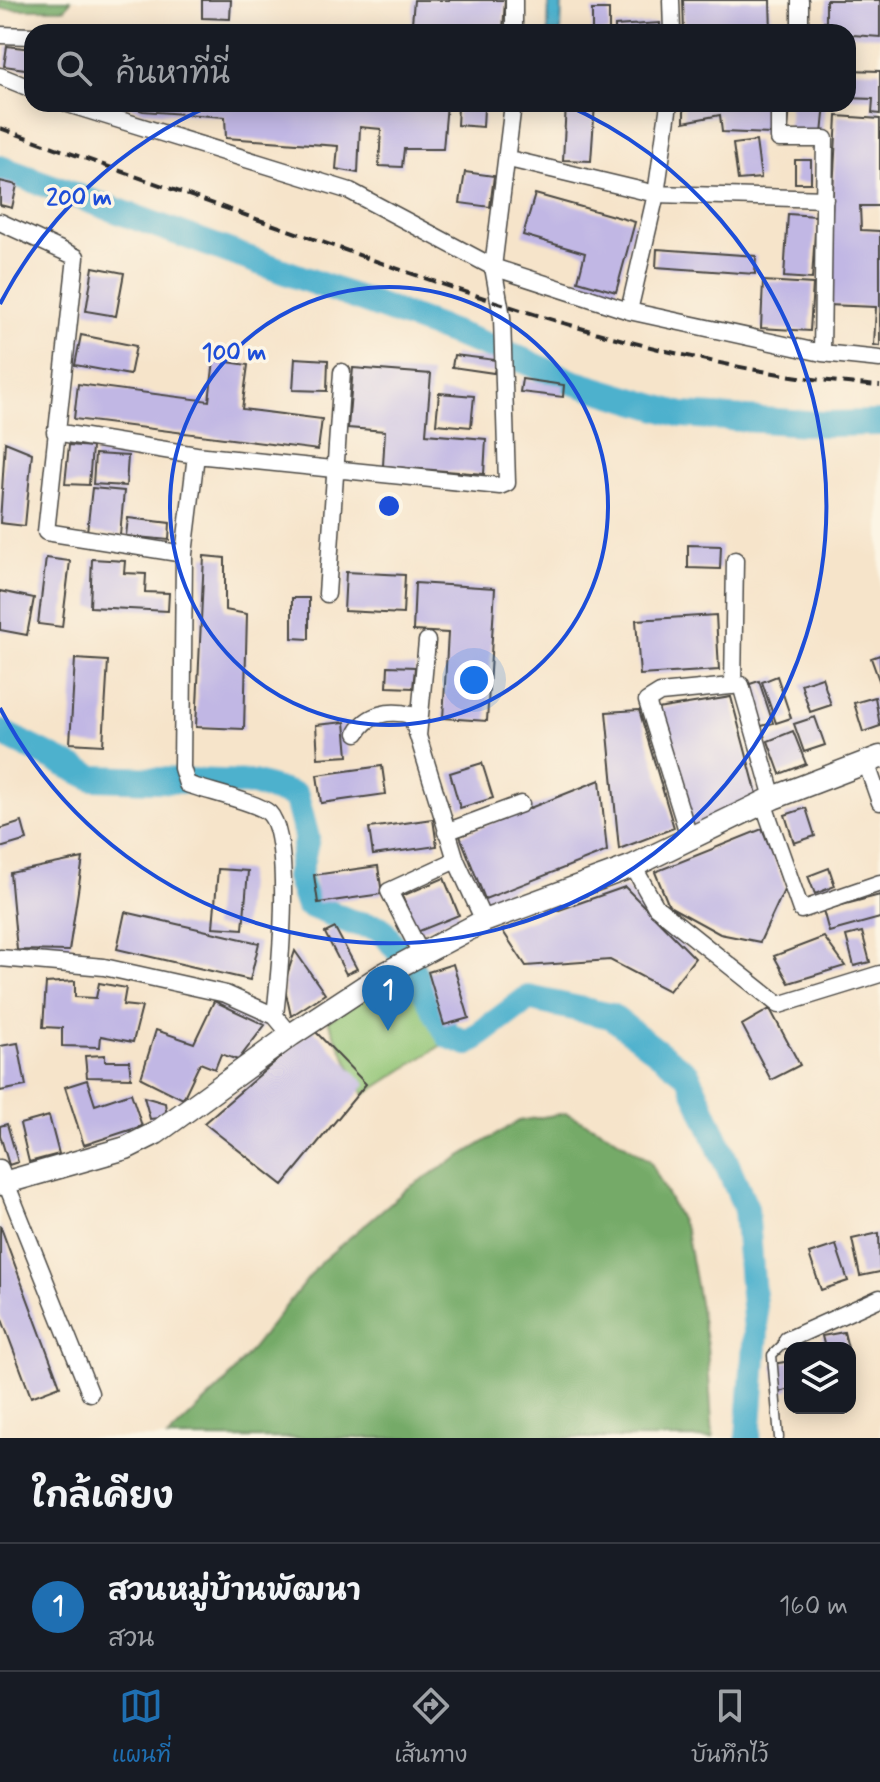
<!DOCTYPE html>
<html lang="th">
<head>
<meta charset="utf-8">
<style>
	body { margin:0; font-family:Mynerve,"Playpen Sans Thai",sans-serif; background:#242831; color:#f1f3f6 }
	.controls { position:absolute; right:24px; bottom:24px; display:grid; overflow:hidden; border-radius:16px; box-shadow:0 4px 20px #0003 }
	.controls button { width:72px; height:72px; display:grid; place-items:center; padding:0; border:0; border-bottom:2px solid #363941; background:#171b24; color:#f1f3f6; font:40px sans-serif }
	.you { position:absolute; left:474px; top:680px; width:28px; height:28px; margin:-20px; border:6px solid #fff; border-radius:50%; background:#1a73e8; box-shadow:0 0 0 12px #1a73e833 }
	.badge { display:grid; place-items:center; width:52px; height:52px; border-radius:50%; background:#1f6fb2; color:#fff; font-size:26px; font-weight:700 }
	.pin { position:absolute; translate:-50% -66px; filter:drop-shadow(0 2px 4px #0008) }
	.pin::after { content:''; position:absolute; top:42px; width:28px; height:24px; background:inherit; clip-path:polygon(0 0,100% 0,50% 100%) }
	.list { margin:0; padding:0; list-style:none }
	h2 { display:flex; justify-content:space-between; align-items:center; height:104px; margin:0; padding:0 32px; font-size:34px }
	h2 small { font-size:26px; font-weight:400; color:#9ea1a6 }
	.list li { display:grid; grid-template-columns:52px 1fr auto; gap:24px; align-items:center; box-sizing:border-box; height:128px; padding:0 32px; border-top:2px solid #363941 }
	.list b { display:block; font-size:30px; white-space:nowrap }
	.list p { margin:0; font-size:26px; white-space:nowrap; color:#9ea1a6 }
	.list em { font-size:26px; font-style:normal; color:#9ea1a6 }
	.icon { flex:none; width:44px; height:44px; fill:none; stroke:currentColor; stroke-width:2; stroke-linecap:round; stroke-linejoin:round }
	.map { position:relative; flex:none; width:880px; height:1438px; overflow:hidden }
	.search { position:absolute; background:#171b24; box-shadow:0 4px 20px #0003; left:24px; right:24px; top:24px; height:88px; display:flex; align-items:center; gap:20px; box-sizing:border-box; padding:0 28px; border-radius:24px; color:#9ea1a6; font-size:30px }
	.sheet { height:232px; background:#171b24 }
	nav { display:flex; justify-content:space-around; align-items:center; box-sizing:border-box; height:112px; border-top:2px solid #363941; background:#171b24; font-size:22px; color:#9ea1a6 }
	nav a { display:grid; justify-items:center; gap:4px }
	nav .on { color:#1f6fb2 }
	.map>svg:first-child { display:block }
	.green { fill:#92c576; stroke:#5e7850; stroke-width:2 }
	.forest { fill:#75aa67; stroke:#506a49; stroke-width:2 }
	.water { fill:#4eb1cd; stroke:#3c6e7c; stroke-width:2 }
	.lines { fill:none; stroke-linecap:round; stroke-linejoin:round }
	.river { stroke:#4eb1cd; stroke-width:26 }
	.building { fill:#c1b7e4 }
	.lane-casing { stroke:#494743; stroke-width:11 }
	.street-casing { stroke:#494743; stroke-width:19 }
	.secondary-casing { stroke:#494743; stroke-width:25 }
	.lane { stroke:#fff; stroke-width:8 }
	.street { stroke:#fff; stroke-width:16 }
	.secondary { stroke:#fff; stroke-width:22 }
	.rail { stroke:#2b2b2b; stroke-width:4; stroke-dasharray:12 6; stroke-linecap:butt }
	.ring { fill:none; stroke:#1d4ed8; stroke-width:4 }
	.centre { fill:#1d4ed8; stroke:#fcf5e5; stroke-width:4 }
	.ring-label { font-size:24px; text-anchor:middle; font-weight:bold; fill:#1d4ed8; stroke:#fcf5e5; stroke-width:7; stroke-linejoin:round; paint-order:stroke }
</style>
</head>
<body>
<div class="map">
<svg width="880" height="1438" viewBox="0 0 880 1438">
	<rect width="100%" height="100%" fill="#fcf5e5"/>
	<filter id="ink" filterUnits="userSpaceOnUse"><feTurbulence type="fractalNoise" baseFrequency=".0125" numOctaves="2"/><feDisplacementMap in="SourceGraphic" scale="16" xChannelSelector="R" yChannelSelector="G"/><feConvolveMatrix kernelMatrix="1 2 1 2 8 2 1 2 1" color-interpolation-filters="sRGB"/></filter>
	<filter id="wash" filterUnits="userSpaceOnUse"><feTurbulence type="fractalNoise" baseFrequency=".006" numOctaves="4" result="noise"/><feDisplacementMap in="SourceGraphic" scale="32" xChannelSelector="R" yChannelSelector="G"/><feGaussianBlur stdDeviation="1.8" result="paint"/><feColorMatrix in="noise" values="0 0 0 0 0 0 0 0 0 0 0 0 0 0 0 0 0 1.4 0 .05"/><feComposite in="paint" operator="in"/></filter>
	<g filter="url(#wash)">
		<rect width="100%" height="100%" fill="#f6e4ca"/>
		<path class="green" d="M411 967 448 1041 364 1095 328 1021Z"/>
		<path class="forest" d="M0 0H71L65 9H0Z
			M566 1113 609 1134 650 1161 686 1231 707 1346 713 1438H167L223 1385 322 1261 408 1188 519 1121Z"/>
		<path class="water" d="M549 0H562L561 32H548Z"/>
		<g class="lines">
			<path class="river" d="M0 168 497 349 572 382 682 415 823 424 880 423
				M0 732 93 778 253 783 296 796 307 838 298 877 307 904 351 922 380 928 411 967 449 1036 468 1043 528 998 611 1016 688 1075 746 1208 756 1331 748 1438"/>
		</g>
		<g id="blocks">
			<path class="building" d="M202 0H231L230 19 202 18Z
				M414 0H505L503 30 412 23Z
				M683 0H770L771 32H684Z
				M826 0H880V37L811 32V22H826Z
				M592 10H609V32H592Z
				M660 23V32H615V26Z
				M779 25H794V32H779Z
				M436 28 458 30V32H436Z
				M7 46 32 49V70L4 66Z
				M848 70 880 71V114L872 113 873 99 848 98Z
				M122 104H447L443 149H404L402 167 379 166 381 129 360 127 358 173 336 169 338 146 226 138 225 117 143 111Z
				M566 104H595L591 161 563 160Z
				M684 104H772L771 134 722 132 720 115 684 122Z
				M790 104H825L822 134 788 132Z
				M458 107 484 108 483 127 457 125Z
				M837 116 880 119V206H860L861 230 880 231V346L874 345 876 307 827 305Z
				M756 141 761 178 738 180 733 144Z
				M795 160H811V183H795Z
				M465 172 494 176 490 207 460 203Z
				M0 181 17 185 12 208 0 205Z
				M535 194 635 222 616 292 578 281 585 253 523 235Z
				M788 214 816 216 812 279 784 277Z
				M657 249 756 256 755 274 656 267Z
				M93 267 124 273 116 316 86 311Z
				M763 281 813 284 810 331 761 328Z
				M81 335 136 346 130 375 75 365Z
				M454 355 496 360 494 373 452 367Z
				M295 358 328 360 327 391 293 390Z
				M214 360 248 365 242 409 322 419 318 450 74 419 78 384 209 401Z
				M353 368 431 374 426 434 486 439 484 474 383 466 385 431 348 428Z
				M522 379 564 385 563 397 520 392Z
				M439 393 474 396 471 427 436 424Z
				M5 442 32 453 25 526 0 523Z
				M69 445 92 447 89 485 65 484Z
				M95 454 128 456 126 486 93 484Z
				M92 488 124 491 120 535 87 532Z
				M128 518 170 523 169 540 126 536Z
				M688 545 721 546 720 569 688 568Z
				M204 556 225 558V610L247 614 244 729 196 727Z
				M46 558 70 561 62 627 38 624Z
				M92 559 125 561 124 573 146 574 145 592 169 593 168 611 90 607Z
				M346 572 405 575 403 614 344 611Z
				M415 583 495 588 487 721 443 718 448 633 413 631Z
				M0 591 34 598 27 635 0 630Z
				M292 598H309V639L292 638Z
				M716 615 719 670 640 675 636 620Z
				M880 655V683L871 658Z
				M75 659 108 661 103 745 70 743Z
				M388 666 415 667 413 688 387 687Z
				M777 676 791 718 776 723 762 682Z
				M822 677 831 705 810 712 801 684Z
				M759 681 773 723 758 727 744 686Z
				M731 697 758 798 691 827 657 709Z
				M875 697 880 726 863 732 854 703Z
				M639 710 674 828 619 849 606 712Z
				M815 717 825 745 804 752 794 724Z
				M345 722 348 756 318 758 316 725Z
				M793 731 806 764 780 774 768 741Z
				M482 763 493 798 460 808 450 773Z
				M382 766 386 794 321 803 317 775Z
				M600 780 607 851 485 899 460 836Z
				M806 808 815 836 794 843 785 815Z
				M433 819 437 846 373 855 369 828Z
				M22 822 27 840 0 848V829Z
				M762 829 785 888 760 942 720 934 669 906 655 872Z
				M83 858 69 951 17 950 10 873Z
				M378 866 382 894 318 903 314 875Z
				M829 868 835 886 815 894 808 876Z
				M218 869 248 871 243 929 213 927Z
				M444 878 459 915 417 932 402 896Z
				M625 887 695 958 669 991 610 960 526 966 502 930Z
				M880 895V918L829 932 823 910Z
				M125 912 259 943 250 980 117 949Z
				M335 928 357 969 346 974 325 933Z
				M862 932 870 962 854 966 846 936Z
				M824 937 845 966 789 983 774 956Z
				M295 951 325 994 291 1016 284 984Z
				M453 964 469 1018 444 1025 428 972Z
				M75 981V997L96 998 99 983 126 988 123 1005 142 1007 133 1042 101 1036 100 1047 62 1046V1028L43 1027 46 983Z
				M214 1001 265 1025 238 1060 221 1054 215 1069 200 1063 183 1099 141 1078 156 1030 194 1043Z
				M770 1009 800 1065 771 1080 742 1025Z
				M313 1029 366 1084 283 1185 204 1123Z
				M18 1043 26 1086 0 1091V1046Z
				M105 1055V1061H129L131 1078 87 1077 85 1056Z
				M87 1080 95 1105 131 1093 142 1126 84 1145 65 1087Z
				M144 1097 165 1103 167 1117 150 1119Z
				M49 1116 59 1154 29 1162 20 1124Z
				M7 1124 18 1162 9 1165 0 1135V1126Z
				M0 1225 60 1386 31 1397 0 1314Z
				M879 1233 880 1272 860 1276 852 1239Z
				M836 1245 848 1281 821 1290 809 1254Z
				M844 1332 848 1348H825L822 1336Z
				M790 1361V1389L779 1392 773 1364Z"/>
		</g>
	</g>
	<g filter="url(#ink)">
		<use href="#blocks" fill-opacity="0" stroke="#494743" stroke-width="2"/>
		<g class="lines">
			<defs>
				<path id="lane" d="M779 1438 772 1355 787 1340"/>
				<path id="street" d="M671 0 672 32
					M800 0V32
					M514 32V0
					M0 35 32 36
					M0 76 32 89
					M68 104 350 191 493 267 629 311 656 194 825 199
					M779 104V139H825L822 353
					M509 159 656 194 669 104
					M0 222 76 257 46 532 184 554 196 455 500 486 507 483 502 317 493 267 513 104
					M629 311 822 353 880 359
					M55 432 196 455
					M184 554 182 768 187 784C205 791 257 802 269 813 294 838 279 979 275 1016
					M327 594 342 372
					M733 686 735 560
					M357 733C368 713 390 710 411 715L418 736 427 641
					M418 736 456 860 484 921
					M866 762 880 802
					M764 805 801 910 880 883
					M446 832 521 804
					M689 837 647 701 660 693 741 685 773 798
					M633 866 656 907 779 1005 880 974
					M421 954 389 891 456 860
					M0 958 104 967 226 994 275 1016 291 1035
					M0 1168 90 1393
					M787 1340 880 1298"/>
				<path id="secondary" d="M0 1184 126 1148 156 1133 291 1035 384 974 484 921 633 866 773 798 880 757"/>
			</defs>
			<use href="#lane" class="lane-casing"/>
			<use href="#street" class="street-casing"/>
			<use href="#secondary" class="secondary-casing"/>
			<use href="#lane" class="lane"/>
			<use href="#street" class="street"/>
			<use href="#secondary" class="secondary"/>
			<path class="rail" d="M0 128C114 169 228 209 342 249 516 311 695 372 880 386"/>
		</g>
	</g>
	<g class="ring">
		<circle cx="389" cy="506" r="219"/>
		<path d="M0 304A438 438 0 0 1 214 104M564 104A438 438 0 1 1 0 708"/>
	</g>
	<circle cx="389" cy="506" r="12" class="centre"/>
	<g class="ring-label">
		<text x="79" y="205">200 m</text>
		<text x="234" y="360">100 m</text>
	</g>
</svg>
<div class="controls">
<button><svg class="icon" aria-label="layers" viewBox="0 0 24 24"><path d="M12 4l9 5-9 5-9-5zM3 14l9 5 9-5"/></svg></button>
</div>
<div class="you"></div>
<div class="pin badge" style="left:388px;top:1031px">1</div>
<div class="search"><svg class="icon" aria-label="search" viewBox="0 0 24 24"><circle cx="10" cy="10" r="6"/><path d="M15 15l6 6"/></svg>ค้นหาที่นี่</div>
</div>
<section class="sheet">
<h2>ใกล้เคียง<small></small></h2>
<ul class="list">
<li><span class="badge">1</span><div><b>สวนหมู่บ้านพัฒนา</b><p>สวน</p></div><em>160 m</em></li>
</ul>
</section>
<nav>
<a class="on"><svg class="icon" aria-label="map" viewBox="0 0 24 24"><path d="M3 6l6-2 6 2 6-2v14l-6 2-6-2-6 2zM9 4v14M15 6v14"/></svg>แผนที่</a>
<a><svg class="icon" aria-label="directions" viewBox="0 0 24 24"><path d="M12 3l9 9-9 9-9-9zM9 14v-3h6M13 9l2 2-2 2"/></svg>เส้นทาง</a>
<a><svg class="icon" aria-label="saved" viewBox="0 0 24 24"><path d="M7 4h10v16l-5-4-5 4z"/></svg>บันทึกไว้</a>
</nav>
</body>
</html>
